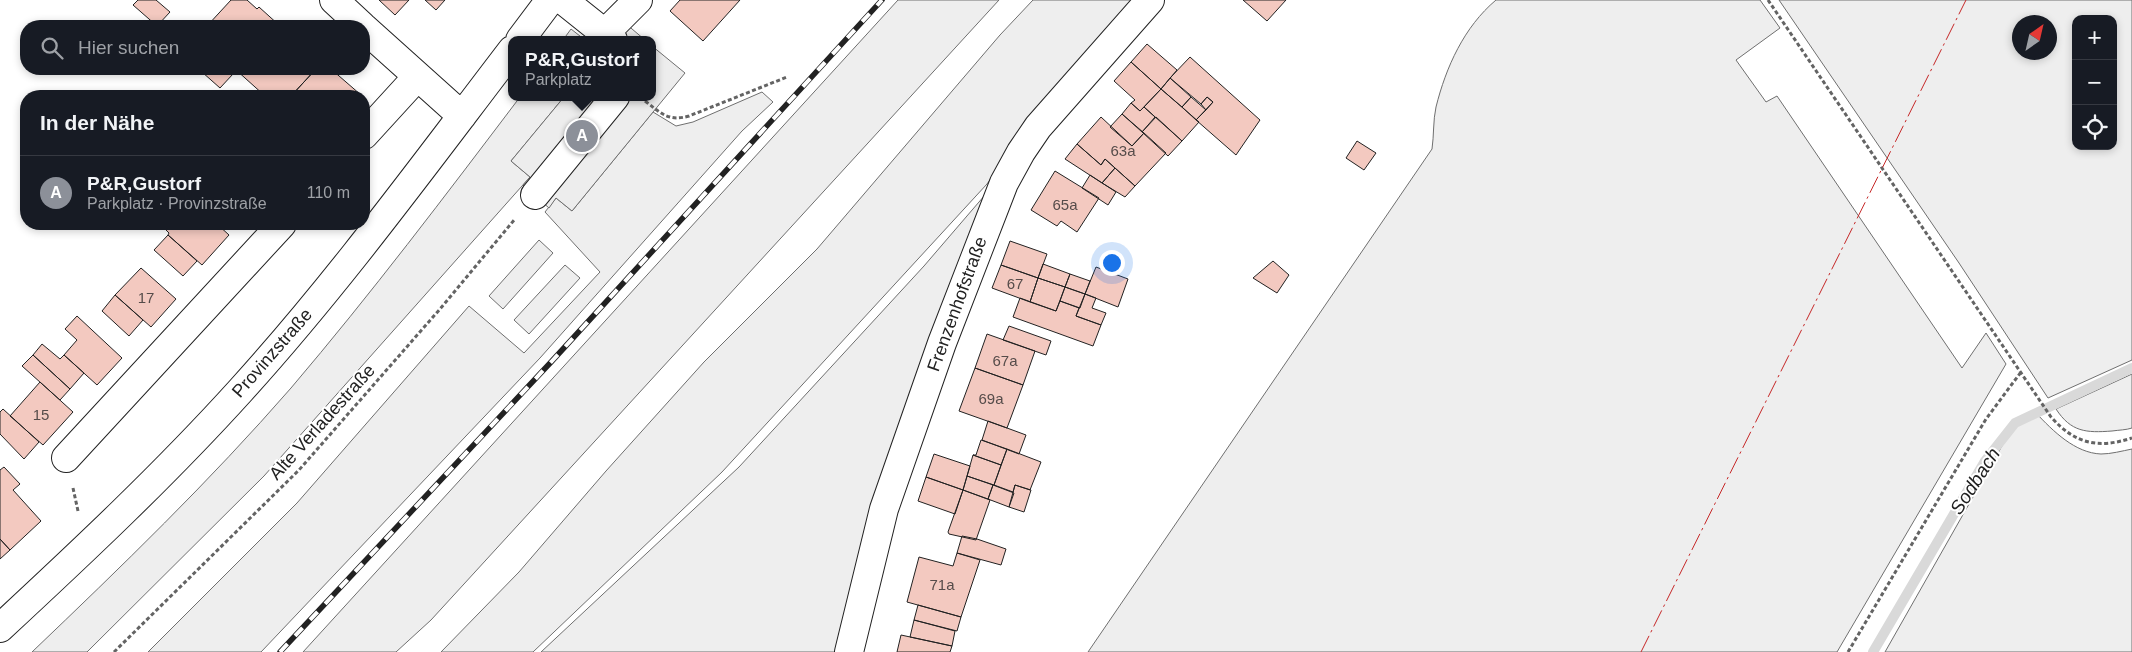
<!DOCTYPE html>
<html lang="de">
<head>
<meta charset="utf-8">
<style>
	body { margin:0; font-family:Helvetica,sans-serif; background:#20242c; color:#f1f3f6 }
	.controls { position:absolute; right:15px; top:15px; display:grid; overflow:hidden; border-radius:10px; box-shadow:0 2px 8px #0003 }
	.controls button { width:45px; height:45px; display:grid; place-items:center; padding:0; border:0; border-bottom:1px solid #363941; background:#171b24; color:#f1f3f6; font:25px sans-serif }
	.compass { position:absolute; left:2012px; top:15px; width:45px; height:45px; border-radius:50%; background:#171b24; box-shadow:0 2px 8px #0003; rotate:34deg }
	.you { position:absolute; left:1111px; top:262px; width:18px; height:18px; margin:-12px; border:4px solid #fff; border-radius:50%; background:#1a73e8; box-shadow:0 0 0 8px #1a73e833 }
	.badge { display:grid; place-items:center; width:32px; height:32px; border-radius:50%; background:#8c9099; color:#fff; font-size:16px; font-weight:700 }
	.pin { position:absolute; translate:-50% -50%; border:2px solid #fff; box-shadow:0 1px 5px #0006 }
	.popup { position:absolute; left:508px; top:36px; width:148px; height:65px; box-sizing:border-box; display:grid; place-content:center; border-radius:10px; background:#171b24; filter:drop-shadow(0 1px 4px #0005); font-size:16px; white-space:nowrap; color:#9ea1a6 }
	.popup b { font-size:19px; color:#f1f3f6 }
	.popup::after { content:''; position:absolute; left:50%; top:100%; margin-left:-10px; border:10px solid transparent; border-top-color:#171b24 }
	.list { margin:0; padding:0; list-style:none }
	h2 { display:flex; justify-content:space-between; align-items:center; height:65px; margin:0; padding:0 20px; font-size:21px }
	h2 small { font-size:16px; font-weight:400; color:#9ea1a6 }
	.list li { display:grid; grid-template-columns:32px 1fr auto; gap:15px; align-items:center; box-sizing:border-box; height:75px; padding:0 20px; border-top:1px solid #363941 }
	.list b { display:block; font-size:19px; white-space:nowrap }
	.list p { margin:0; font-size:16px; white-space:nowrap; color:#9ea1a6 }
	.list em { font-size:16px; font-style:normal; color:#9ea1a6 }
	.icon { flex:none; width:28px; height:28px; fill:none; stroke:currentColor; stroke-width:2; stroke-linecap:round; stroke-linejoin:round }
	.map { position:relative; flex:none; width:2132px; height:652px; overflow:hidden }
	.search { position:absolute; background:#171b24; box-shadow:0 2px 8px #0003; left:20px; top:20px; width:350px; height:55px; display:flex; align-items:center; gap:12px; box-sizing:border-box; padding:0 18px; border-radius:20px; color:#9ea1a6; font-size:19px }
	.panel { position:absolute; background:#171b24; box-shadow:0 2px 8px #0003; left:20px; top:90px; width:350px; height:140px; border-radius:20px }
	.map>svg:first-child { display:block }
	.green { fill:#eee; stroke:#6f6f6f; fill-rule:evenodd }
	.parking { fill:#ededed; stroke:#6f6f6f }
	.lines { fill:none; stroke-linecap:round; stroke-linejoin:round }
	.stream { stroke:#d9d9d9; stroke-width:10 }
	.building { fill:#f3c9c0; stroke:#222 }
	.minor-casing { stroke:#222; stroke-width:30 }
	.path { stroke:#646464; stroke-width:3; stroke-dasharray:4 2.5; stroke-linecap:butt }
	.minor { stroke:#fff; stroke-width:28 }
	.rail-casing { stroke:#222; stroke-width:5.5 }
	.rail { stroke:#fff; stroke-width:4; stroke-dasharray:11; stroke-linecap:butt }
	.power { stroke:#c62828; stroke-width:1; stroke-dasharray:18 4 2.5 4; stroke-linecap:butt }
	.labels { text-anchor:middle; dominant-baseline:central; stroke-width:4; stroke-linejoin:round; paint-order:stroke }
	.number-label { font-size:15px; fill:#564c4a }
	.street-label { font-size:18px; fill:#222; stroke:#fff }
	.water-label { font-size:19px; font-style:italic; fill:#222; stroke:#fff }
</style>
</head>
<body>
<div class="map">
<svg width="2132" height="652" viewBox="0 0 2132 652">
	<rect width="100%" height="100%" fill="#fff"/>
	<path class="green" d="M898 0H999L431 620 396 652H303Z
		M1033 0H1137L1038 111 987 184 722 472 533 652H441L519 572 606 471 704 362 817 249 1000 35Z
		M1496 0H1760L1780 28 1736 60 1766 102 1777 96 1962 368 1986 333 2006 364 1837 652H1088L1432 149C1434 136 1433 120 1436 107 1446 67 1464 27 1496 0Z
		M1779 0H2132V360L2048 398 1959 263ZM2076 19H2113V146H2076ZM2020 22H2050V52H2020Z
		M571 29 585 40H563Z
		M762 92 773 102 742 131 540 358 261 652H148L297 503 469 306 524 353 600 272 545 212 556 198 572 211 653 112 676 126 693 122Z
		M520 97H564L511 161 530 177 264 476 87 652H32C121 567 210 481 291 388 371 294 445 196 520 97Z
		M985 195 839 652H541L739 467 924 266Z
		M539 240 553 253 503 309 489 296Z
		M565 265 580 278 529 334 514 320Z
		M2132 374V428C2126 430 2119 430 2112 431 2086 433 2071 432 2056 409Z
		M2036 413C2053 431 2075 453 2101 454 2111 454 2122 451 2132 449V652H1885L2015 423Z"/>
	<path class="parking" d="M625 23 645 40H611Z
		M652 46 685 73 572 211 556 198 549 208 523 185 530 177 511 161 564 97H652Z"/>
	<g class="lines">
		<path class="stream" d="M1873 652 1985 461 2015 423 2132 368"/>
	</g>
	<path class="building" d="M138 0H156L170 12 157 26 133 5Z
		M231 0H247L257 9 259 7 280 26H207Z
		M379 0H409L395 15Z
		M425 0H445L436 10Z
		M680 0H740L703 41 670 11Z
		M1243 0H1286L1267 21Z
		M1147 44 1177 70 1161 89 1131 62Z
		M1190 57 1260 120 1236 155 1196 120 1213 102 1207 97 1201 104 1170 78Z
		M1131 62 1161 89 1140 111 1131 103 1135 100 1114 81Z
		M205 69H227L233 74 220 88 202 72Z
		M235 69H316L291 96H265Z
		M316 69H331L361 95 291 96Z
		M1170 78 1191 97 1182 107 1161 89Z
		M1161 89 1199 122 1182 141 1144 107Z
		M1191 97 1206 110 1196 120 1182 107Z
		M1207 97 1213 102 1206 110 1201 104Z
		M1131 103 1140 111 1144 107 1155 117 1142 132 1122 114Z
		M1122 114 1144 133 1132 146 1110 127Z
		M1101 117 1132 146 1144 133 1166 153 1135 186 1105 159 1101 165 1077 144Z
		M1156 117 1182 141 1168 156 1142 132Z
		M1357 141 1376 153 1364 170 1346 158Z
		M1077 144 1101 165 1105 159 1115 168 1102 183 1065 159Z
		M1115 168 1135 186 1125 197 1102 183Z
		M1055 171 1099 198 1077 232 1061 221 1057 226 1031 210Z
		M1090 175 1116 192 1108 205 1082 188Z
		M166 224H217L229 235 202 265 168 235 169 233 163 227Z
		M168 235 197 261 183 276 154 250Z
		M1010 241 1047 254 1038 278 1001 265Z
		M1273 261 1289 275 1277 293 1253 278Z
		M1043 264 1070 274 1065 287 1038 278Z
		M1001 265 1038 278 1030 302 992 288Z
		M1096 267 1128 279 1118 307 1085 294Z
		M141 268 176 299 151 327 115 295Z
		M1070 274 1090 281 1085 294 1065 287Z
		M1038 278 1065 287 1056 311 1030 302Z
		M1065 287 1085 294 1080 308 1060 301Z
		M1085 294 1096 298 1092 308 1106 313 1101 325 1076 316Z
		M115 295 143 320 129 336 102 311Z
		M1020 298 1056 311 1060 301 1079 308 1076 316 1101 325 1093 346 1013 317Z
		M77 316 122 358 97 385 64 355 77 340 65 329Z
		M1009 326 1051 341 1046 355 1003 340Z
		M987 334 1035 351 1023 385 975 368Z
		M42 344 60 359 64 355 84 373 70 389 33 355Z
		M33 355 70 389 60 400 22 366Z
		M975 368 1023 385 1007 428 959 411Z
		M40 382 73 412 43 445 10 416Z
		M3 409 39 442 24 459 0 434V412Z
		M988 421 1026 435 1019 454 982 440Z
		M981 440 1007 449 1001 465 973 455H976Z
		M1007 449 1041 462 1030 490 1015 485 1013 492 994 485Z
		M934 454 970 466 963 490 926 477Z
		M973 455 1001 465 994 485 967 476Z
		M4 467 20 484 13 490 41 521 10 550 0 539V470Z
		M967 476 993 485 988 499 963 490Z
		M926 477 963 490 955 514 918 501Z
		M993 485 1014 493 1009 507 988 499Z
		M1015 485 1031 490 1024 512 1009 507Z
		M963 490 990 500 976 540 949 534 948 532Z
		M962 536 977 539 1006 549 1001 565 957 553Z
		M0 539 10 550 0 559Z
		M957 553 980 560 961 617 907 602 919 557 953 566Z
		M918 605 961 617 957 631 914 620Z
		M914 620 955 631 952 646 910 637Z
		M901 635 952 646 950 652H897Z"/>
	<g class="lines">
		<defs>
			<path id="minor" d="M334 0 362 26
				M563 0 613 40
				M364 28 462 116
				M605 33 638 0
				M520 40 550 0
				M364 135 417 77
				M535 195 615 97
				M66 458 282 224
				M0 628C83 551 165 474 241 390 338 283 424 165 512 50
				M849 652 884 509 942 343 1004 183 1021 152 1038 127 1150 0"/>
		</defs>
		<use href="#minor" class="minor-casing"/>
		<path class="path" d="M1768 0 2051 417C2075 444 2098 449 2132 438
			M645 101C661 113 668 122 689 116L787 77
			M73 488 78 511
			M114 652 299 470 440 309 515 219
			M1848 652 1986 419 2021 372"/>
		<use href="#minor" class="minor"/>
		<defs>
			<path id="rail" d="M280 652 552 361 882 0"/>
		</defs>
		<use href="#rail" class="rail-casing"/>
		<use href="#rail" class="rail"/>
		<path class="power" d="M1641 652 1966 0"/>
	</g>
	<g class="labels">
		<g class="number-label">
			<text x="1123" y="150">63a</text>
			<text x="1065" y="204">65a</text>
			<text x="1015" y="283">67</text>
			<text x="146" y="297">17</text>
			<text x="1005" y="360">67a</text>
			<text x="991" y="398">69a</text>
			<text x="41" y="414">15</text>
			<text x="942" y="584">71a</text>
		</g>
		<g class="street-label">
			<text transform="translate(957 304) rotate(-70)">Frenzenhofstraße</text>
			<text transform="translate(272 353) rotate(-49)">Provinzstraße</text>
			<text transform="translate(322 422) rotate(-48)">Alte Verladestraße</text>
		</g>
		<g class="water-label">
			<text transform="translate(1975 481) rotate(-57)">Sodbach</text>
		</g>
	</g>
</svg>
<div class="controls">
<button>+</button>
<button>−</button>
<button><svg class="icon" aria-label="locate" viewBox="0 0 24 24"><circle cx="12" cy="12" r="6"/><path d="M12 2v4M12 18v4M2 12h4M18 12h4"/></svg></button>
</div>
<svg class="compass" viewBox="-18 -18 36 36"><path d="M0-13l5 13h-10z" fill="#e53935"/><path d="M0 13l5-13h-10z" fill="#9ea1a6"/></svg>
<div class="you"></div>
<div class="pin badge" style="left:582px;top:136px">A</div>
<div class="popup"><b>P&amp;R,Gustorf</b>Parkplatz</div>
<div class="search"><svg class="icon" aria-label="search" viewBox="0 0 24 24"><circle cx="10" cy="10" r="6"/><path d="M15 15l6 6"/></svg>Hier suchen</div>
<section class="panel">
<h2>In der Nähe<small></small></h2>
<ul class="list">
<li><span class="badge">A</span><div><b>P&amp;R,Gustorf</b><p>Parkplatz · Provinzstraße</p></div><em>110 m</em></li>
</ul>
</section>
</div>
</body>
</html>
